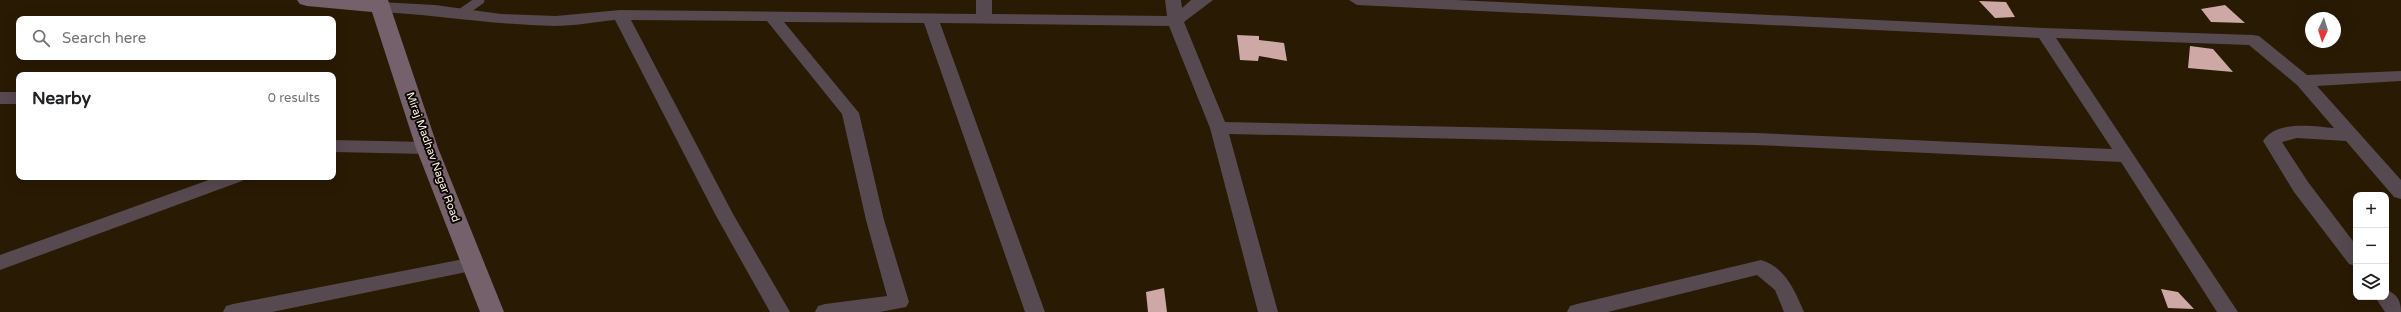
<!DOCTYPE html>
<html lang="en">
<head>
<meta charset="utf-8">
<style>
	body { margin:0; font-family:"Varela Round",sans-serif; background:#f6f6f6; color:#202124 }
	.controls { position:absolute; right:12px; bottom:12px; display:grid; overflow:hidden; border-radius:8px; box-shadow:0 4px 16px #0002 }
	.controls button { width:36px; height:36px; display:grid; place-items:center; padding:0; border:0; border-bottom:1px solid #e0e0e0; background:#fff; color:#202124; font:20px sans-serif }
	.compass { position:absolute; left:2305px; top:12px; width:36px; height:36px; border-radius:50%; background:#fff; box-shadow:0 4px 16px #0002; rotate:184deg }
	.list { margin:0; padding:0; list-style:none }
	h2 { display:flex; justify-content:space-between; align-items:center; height:52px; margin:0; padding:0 16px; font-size:17px }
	h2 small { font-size:13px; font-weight:400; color:#757577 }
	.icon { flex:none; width:22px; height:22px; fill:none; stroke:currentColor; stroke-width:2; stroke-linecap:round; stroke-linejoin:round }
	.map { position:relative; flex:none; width:2401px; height:312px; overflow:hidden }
	.search { position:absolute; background:#fff; box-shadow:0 4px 16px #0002; left:16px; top:16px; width:320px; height:44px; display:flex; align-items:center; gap:10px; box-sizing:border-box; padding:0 14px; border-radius:8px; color:#757577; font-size:15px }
	.panel { position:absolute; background:#fff; box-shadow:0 4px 16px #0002; left:16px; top:72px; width:320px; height:108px; border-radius:8px }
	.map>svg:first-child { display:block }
	.building { fill:#cda8a4 }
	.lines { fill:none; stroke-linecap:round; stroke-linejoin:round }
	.lane { stroke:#56494f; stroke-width:9 }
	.street { fill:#56494f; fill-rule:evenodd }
	.secondary { fill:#75616b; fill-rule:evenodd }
	.labels { text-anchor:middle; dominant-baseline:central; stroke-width:4; stroke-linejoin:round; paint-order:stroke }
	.street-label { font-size:11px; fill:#fdf3e5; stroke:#0c0601 }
</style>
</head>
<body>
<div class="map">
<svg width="2401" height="312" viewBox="0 0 2401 312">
	<rect width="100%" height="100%" fill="#291a04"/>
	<path class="building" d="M1979 1 2006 2 2015 17 1995 18Z
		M2225 5 2245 23 2211 22 2201 9Z
		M1237 35 1259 36V40L1284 43 1287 61 1259 56 1258 61 1240 60Z
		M2190 46 2213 49 2233 72 2188 68Z
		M1164 288 1167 312H1148L1146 292Z
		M2161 289 2178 292 2194 309 2168 308Z"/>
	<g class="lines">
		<path class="lane" d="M460 14 480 0"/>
		<path class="street" d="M976 0H992V14L1167 16 1165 0H1181L1182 8 1191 0H1213L1184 22 1225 122 1756 133 2112 149 2039 38 1357 5 1349 0H1456L2044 28 2253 35 2259 36 2307 75 2401 71V81L2317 86 2401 180V199L2394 197 2346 141 2297 138 2282 142 2308 182 2356 245V266L2349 264 2294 192 2263 141C2276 120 2313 126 2334 128L2297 85 2249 45 2056 38 2238 312H2217L2121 162 1756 145 1229 134 1278 312H1258L1210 128 1169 26 940 23 1045 312H1025L924 23 784 22 859 113 884 220 909 302 906 307 880 312H815L818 306 825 304 887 296 866 220 842 114 767 21 631 20 733 214 790 312H770L715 214 615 20C595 22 574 26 554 26 496 25 438 15 380 12L374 10 372 7 374 4 380 2 435 5 501 14 556 16 620 10 976 14Z
			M0 92H19V104H0Z
			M333 140 427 142 433 144 436 148 433 152 427 154 333 152Z
			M217 177H245L242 181 0 270V255Z
			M474 257 481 259 484 264 481 269 272 312H223L226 306 233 304Z
			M1761 260C1785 267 1795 291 1804 312H1784L1775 290 1757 275 1608 312H1567L1570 306 1577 304Z
			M2386 290C2397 293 2401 301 2401 312H2385L2375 297H2386Z"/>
		<path class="secondary" d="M297 0H388L438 148 504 312H480L416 148 372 12 307 6 300 4Z"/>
	</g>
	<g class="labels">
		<g class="street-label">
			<text transform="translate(433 157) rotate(70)">Miraj Madhav Nagar Road</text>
		</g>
	</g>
</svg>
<div class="controls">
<button>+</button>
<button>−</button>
<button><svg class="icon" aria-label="layers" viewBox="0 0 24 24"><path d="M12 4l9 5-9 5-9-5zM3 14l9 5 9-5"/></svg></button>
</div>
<svg class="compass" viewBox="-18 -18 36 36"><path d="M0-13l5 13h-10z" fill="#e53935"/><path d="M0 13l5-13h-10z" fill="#757577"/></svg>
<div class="search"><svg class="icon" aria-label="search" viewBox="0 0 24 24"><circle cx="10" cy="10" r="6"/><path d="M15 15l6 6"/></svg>Search here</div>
<section class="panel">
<h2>Nearby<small>0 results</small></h2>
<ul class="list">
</ul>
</section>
</div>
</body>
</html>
